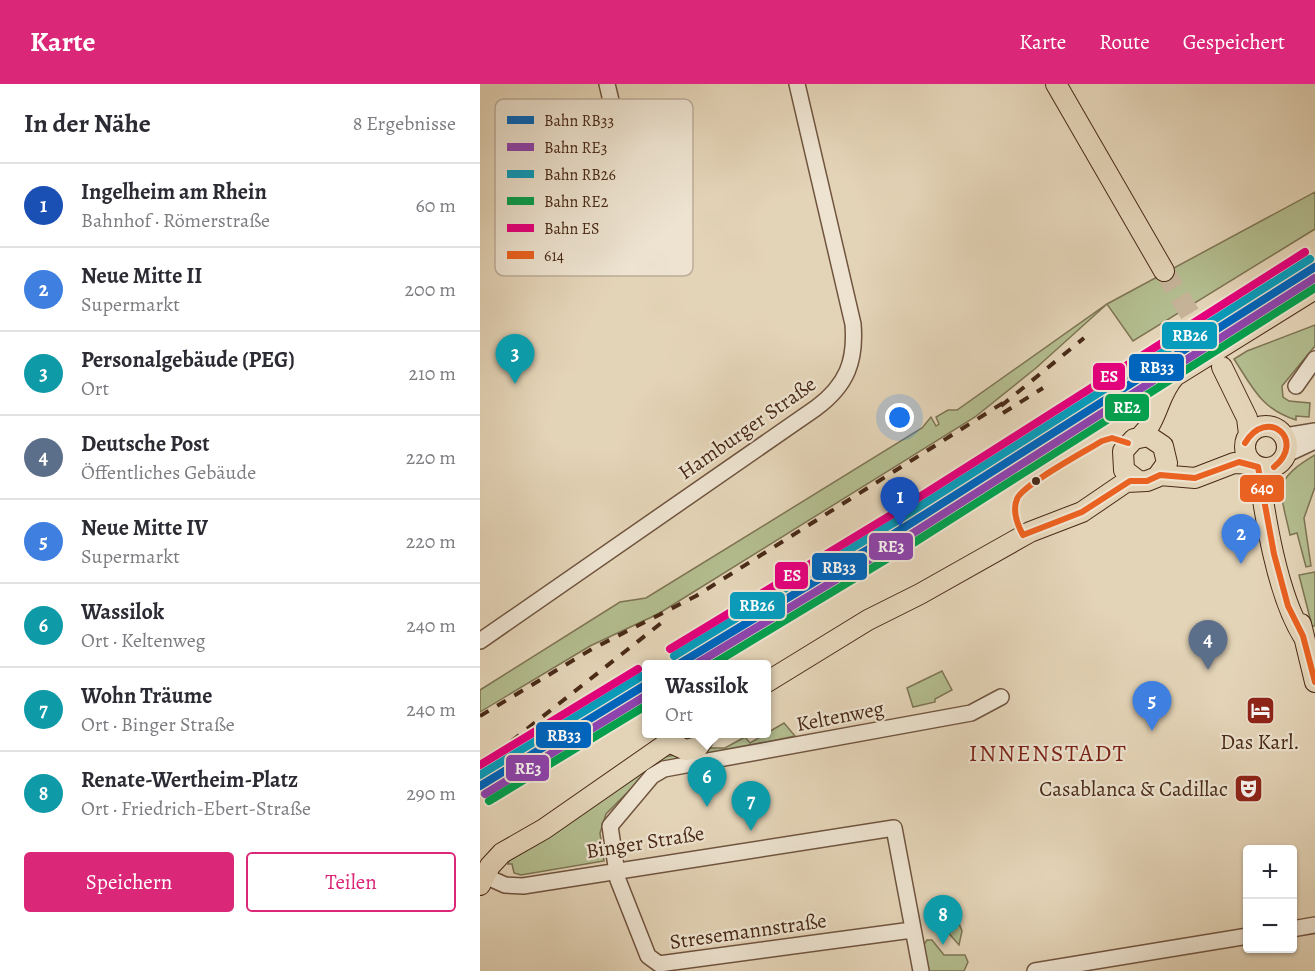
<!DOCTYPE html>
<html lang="de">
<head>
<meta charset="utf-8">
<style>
	body { margin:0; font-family:Alegreya,serif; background:#f2f2f3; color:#2b2b33 }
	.controls { position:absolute; right:18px; bottom:18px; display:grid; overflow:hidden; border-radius:6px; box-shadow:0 2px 4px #0004 }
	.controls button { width:54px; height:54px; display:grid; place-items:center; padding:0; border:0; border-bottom:2px solid #e1e1e2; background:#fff; color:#2b2b33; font:30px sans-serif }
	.you { position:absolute; left:420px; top:334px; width:21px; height:21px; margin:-15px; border:4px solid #fff; border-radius:50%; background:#1a73e8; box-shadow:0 0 0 9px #1a73e833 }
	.badge { display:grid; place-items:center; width:39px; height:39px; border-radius:50%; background:#db2777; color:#fff; font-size:20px; font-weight:700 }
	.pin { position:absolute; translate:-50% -50px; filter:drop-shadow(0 2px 3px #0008) }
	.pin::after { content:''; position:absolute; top:32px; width:21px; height:18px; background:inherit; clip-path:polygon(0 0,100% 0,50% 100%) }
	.popup { position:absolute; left:162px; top:576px; width:129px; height:78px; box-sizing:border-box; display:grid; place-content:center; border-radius:6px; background:#fff; filter:drop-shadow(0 2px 4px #0005); font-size:20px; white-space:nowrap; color:#7c7c81 }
	.popup b { font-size:22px; color:#2b2b33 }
	.popup::after { content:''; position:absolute; left:50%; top:100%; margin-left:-12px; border:12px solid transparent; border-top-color:#fff }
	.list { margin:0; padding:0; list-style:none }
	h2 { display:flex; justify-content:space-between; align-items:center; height:78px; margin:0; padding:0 24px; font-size:26px }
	h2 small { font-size:20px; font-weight:400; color:#7c7c81 }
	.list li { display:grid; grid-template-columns:39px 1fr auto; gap:18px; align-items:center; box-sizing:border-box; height:84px; padding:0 24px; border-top:2px solid #e1e1e2 }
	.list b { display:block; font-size:22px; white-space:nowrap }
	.list p { margin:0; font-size:20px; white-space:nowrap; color:#7c7c81 }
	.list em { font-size:20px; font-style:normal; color:#7c7c81 }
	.actions { display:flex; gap:12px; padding:18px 24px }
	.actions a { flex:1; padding:14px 0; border:2px solid #db2777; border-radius:6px; text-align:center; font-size:21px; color:#db2777 }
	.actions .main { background:#db2777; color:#fff }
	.map { position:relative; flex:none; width:835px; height:887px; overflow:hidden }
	header { display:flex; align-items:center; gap:36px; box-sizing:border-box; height:84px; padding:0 30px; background:#db2777; color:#fff }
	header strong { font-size:28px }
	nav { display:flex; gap:33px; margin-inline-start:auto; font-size:21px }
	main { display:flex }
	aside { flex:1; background:#fff }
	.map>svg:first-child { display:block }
	.green { fill:#b3bd8f; stroke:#7e7453; stroke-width:1.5 }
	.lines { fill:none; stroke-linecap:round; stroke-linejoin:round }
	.major-tunnel { stroke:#c5b297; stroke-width:20; stroke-dasharray:20 10; stroke-linecap:butt }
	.minor-casing { stroke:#70543f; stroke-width:18 }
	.major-casing { stroke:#492a17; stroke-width:22 }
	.minor { stroke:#ede3d0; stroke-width:15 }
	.major { stroke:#e4d4b7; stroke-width:20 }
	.rail { stroke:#492a17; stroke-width:4; stroke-dasharray:10 10; stroke-linecap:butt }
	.bus-1-casing { stroke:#ede3d0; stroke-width:10 }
	.bus-1 { stroke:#ea6221; stroke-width:6 }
	.rail-1-casing { stroke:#ede3d0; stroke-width:12 }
	.rail-2-casing { stroke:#ede3d0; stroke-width:12 }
	.rail-3-casing { stroke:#ede3d0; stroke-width:12 }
	.rail-4-casing { stroke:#ede3d0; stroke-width:12 }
	.rail-5-casing { stroke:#ede3d0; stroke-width:12 }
	.rail-1 { stroke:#0065bd; stroke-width:8 }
	.rail-2 { stroke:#8e44ad; stroke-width:8 }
	.rail-3 { stroke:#079cbc; stroke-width:8 }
	.rail-4 { stroke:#04a04e; stroke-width:8 }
	.rail-5 { stroke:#e5007d; stroke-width:8 }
	.bus-dot { fill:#492a17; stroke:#ede3d0; stroke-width:2 }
	.labels { text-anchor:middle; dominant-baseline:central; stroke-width:4.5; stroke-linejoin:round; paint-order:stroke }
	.street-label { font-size:21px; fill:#492a17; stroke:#ede3d0 }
	.poi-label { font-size:21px; fill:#492a17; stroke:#ede3d0 }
	.quarter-label { font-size:24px; letter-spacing:1.5px; fill:#7a1f14; stroke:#ede3d0 }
	.key { fill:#ede3d0; stroke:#bcac98; stroke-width:1.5 }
	.key-label { font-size:16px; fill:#492a17 }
	.line-badge { stroke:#ede3d0; stroke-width:2 }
	.badge-label { font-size:16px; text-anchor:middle; font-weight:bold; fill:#fff }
</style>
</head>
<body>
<header>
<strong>Karte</strong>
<nav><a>Karte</a><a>Route</a><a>Gespeichert</a></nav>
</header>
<main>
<aside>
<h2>In der Nähe<small>8 Ergebnisse</small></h2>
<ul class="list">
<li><span class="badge" style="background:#1a4fb4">1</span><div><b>Ingelheim am Rhein</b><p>Bahnhof · Römerstraße</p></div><em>60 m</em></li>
<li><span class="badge" style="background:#3f7fe0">2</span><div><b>Neue Mitte II</b><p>Supermarkt</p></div><em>200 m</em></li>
<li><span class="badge" style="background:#0f9aa8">3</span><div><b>Personalgebäude (PEG)</b><p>Ort</p></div><em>210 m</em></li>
<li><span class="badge" style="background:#5c6f8a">4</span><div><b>Deutsche Post</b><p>Öffentliches Gebäude</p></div><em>220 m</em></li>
<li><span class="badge" style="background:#3f7fe0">5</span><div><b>Neue Mitte IV</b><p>Supermarkt</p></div><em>220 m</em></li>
<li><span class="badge" style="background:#0f9aa8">6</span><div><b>Wassilok</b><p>Ort · Keltenweg</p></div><em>240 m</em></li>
<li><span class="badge" style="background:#0f9aa8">7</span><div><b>Wohn Träume</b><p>Ort · Binger Straße</p></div><em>240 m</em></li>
<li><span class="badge" style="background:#0f9aa8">8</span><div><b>Renate-Wertheim-Platz</b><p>Ort · Friedrich-Ebert-Straße</p></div><em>290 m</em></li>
</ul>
<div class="actions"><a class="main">Speichern</a><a>Teilen</a></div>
</aside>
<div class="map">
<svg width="835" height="887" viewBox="0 0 835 887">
	<rect width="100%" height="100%" fill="#e4d4b7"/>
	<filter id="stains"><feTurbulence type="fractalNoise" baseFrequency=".00333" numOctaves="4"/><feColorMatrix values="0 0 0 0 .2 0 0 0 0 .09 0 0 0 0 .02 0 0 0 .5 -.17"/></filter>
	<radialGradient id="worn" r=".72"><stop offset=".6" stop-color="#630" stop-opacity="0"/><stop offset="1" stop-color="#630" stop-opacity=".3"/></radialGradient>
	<path class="green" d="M835 108V145L653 257 627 220 556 284 495 333 178 530 110 562 0 628V606L140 518 166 514 442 344 451 333 456 342 459 340 456 333 468 326H477L627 220Z
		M835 241V262L802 302 803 313 809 317 830 319 829 333 816 332V336C781 325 773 304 754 275L767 267Z
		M835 371V403L824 434 831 482 826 483 817 449 810 451C800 405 791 397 835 371Z
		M835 488V542H832L819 491Z
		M462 587 472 606 455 615V618L433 623 427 604Z
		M304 639 315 652 174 682 126 730 120 749 124 777 41 791 34 789 32 780H28L30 775 185 673 229 664H245L265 653 270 659Z
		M469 835 478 837 482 847 479 861 465 845V837Z
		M447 856H452L464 871H485L488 878 484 887H448L443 862Z"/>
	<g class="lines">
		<path class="major-tunnel" d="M684 187 742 283"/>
		<defs>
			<path id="minor" d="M127 0 142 63
				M816 302 835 275
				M805 352 835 347
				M807 370 835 357
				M0 557 336 324C367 301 376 277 373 240L317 0
				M5 792 25 801 43 802 414 744 441 887
				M812 845 835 841
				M432 846 179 880 168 872 138 796 130 742 172 692 184 685 491 629 521 613
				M555 887 768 852"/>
			<path id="major" d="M576 0 684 187
				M742 283 767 334 769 350
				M765 363a21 21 0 1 1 42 0a21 21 0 1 1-42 0Z
				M661 352C678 336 678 310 695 292L835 205
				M778 383C785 433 797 510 823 552
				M680 391 715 394 754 379 773 380
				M821 540 835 598
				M287 598 388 536 440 510 550 448 602 428 646 398 667 397 677 393 687 379 683 362 668 352 654 355 643 367 644 386 657 396
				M190 650 195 661 206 666 218 663 227 650
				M0 801 10 782 22 769 64 745 192 656"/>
		</defs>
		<use href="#minor" class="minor-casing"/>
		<use href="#major" class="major-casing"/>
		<use href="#minor" class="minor"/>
		<use href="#major" class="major"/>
		<path class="rail" d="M521 322 604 254
			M523 329 563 304
			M0 632 112 565 216 512 526 317
			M0 682 185 536"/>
		<defs>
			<path id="bus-1" d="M765 359C787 322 827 356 794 383
				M778 383 794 470 808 522 823 552 835 598
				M543 451 602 428 650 397H667L680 391 715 394 759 378 778 383
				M543 451C537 440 532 427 537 415 542 401 606 367 622 357L632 354 648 359"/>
		</defs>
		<use href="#bus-1" class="bus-1-casing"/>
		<use href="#bus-1" class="bus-1"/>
		<defs>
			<path id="rail-1" d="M199 580 425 443 835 183
				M0 702 167 600"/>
			<path id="rail-2" d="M216 580 430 451 835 194
				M5 710 167 611"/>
			<path id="rail-3" d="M194 572 420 435 830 175
				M0 691 162 592"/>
			<path id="rail-4" d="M233 580 435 458 835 204
				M9 717 167 621"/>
			<path id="rail-5" d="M190 565 416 428 825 168
				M0 681 158 585"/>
		</defs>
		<use href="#rail-1" class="rail-1-casing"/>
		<use href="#rail-2" class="rail-2-casing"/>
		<use href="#rail-3" class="rail-3-casing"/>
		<use href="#rail-4" class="rail-4-casing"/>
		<use href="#rail-5" class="rail-5-casing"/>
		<use href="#rail-1" class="rail-1"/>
		<use href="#rail-2" class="rail-2"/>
		<use href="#rail-3" class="rail-3"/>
		<use href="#rail-4" class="rail-4"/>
		<use href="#rail-5" class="rail-5"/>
	</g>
	<defs>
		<symbol id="hotel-square" viewBox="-11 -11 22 22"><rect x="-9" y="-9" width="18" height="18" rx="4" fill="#8f2418" stroke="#ede3d0"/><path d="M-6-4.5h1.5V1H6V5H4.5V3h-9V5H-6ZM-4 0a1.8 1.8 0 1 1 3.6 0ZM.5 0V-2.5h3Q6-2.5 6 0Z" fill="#fff"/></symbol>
		<symbol id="theatre-square" viewBox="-11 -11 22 22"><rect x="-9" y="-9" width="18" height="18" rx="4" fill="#8f2418" stroke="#ede3d0"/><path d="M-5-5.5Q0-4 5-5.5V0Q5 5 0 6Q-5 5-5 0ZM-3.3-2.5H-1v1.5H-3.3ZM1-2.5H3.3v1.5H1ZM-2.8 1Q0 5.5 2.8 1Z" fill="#fff"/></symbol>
	</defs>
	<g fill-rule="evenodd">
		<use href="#hotel-square" x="764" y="610" width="33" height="33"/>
		<use href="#theatre-square" x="752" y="688" width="33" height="33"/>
	</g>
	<circle class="bus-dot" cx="556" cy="397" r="5"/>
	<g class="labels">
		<g class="street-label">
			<text transform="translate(267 344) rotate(-35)">Hamburger Straße</text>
			<text transform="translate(360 632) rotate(-11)">Keltenweg</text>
			<text transform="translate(165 758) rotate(-9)">Binger Straße</text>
			<text transform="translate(268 847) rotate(-8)">Stresemannstraße</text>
		</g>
		<g class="poi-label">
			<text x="780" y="658">Das Karl.</text>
			<text x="748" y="705" text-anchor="end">Casablanca &amp; Cadillac</text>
		</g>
		<g class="quarter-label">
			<text x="568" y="669">INNENSTADT</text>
		</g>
	</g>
	<rect x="15" y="15" width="198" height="177" rx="9" class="key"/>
	<rect x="27" y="32" width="27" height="8" fill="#0065bd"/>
	<rect x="27" y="59" width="27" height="8" fill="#8e44ad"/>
	<rect x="27" y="86" width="27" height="8" fill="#079cbc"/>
	<rect x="27" y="113" width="27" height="8" fill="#04a04e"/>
	<rect x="27" y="140" width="27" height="8" fill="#e5007d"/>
	<rect x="27" y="167" width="27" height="8" fill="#ea6221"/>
	<g class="key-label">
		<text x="64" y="42">Bahn RB33</text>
		<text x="64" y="69">Bahn RE3</text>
		<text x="64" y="96">Bahn RB26</text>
		<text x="64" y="123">Bahn RE2</text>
		<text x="64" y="150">Bahn ES</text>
		<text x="64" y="177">614</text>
	</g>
	<g class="line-badge">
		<rect x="681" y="237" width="57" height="29" rx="6" fill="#079cbc"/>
		<rect x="648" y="269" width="57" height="29" rx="6" fill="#0065bd"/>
		<rect x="612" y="278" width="34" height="29" rx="6" fill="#e5007d"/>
		<rect x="624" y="309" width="46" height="29" rx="6" fill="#04a04e"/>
		<rect x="759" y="390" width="46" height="29" rx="6" fill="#ea6221"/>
		<rect x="388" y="448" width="46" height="29" rx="6" fill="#8e44ad"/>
		<rect x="331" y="468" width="57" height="29" rx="6" fill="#0065bd"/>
		<rect x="294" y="477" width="35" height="29" rx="6" fill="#e5007d"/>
		<rect x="249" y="507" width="57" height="29" rx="6" fill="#079cbc"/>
		<rect x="55" y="637" width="57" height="28" rx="6" fill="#0065bd"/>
		<rect x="25" y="670" width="45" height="28" rx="6" fill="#8e44ad"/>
	</g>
	<g class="badge-label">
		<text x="710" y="257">RB26</text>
		<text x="677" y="289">RB33</text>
		<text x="629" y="298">ES</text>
		<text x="647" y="329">RE2</text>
		<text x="782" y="410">640</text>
		<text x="411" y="468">RE3</text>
		<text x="359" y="489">RB33</text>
		<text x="312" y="497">ES</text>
		<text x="277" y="527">RB26</text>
		<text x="84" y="657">RB33</text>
		<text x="48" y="690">RE3</text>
	</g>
	<rect width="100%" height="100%" filter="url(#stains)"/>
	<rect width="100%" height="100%" fill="url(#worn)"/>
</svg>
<div class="controls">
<button>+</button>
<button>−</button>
</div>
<div class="you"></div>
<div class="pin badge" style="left:420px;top:443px;background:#1a4fb4">1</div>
<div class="pin badge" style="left:761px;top:480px;background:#3f7fe0">2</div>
<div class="pin badge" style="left:35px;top:300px;background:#0f9aa8">3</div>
<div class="pin badge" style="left:728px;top:586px;background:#5c6f8a">4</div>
<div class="pin badge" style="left:672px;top:647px;background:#3f7fe0">5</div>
<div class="pin badge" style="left:227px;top:723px;background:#0f9aa8">6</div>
<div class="popup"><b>Wassilok</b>Ort</div>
<div class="pin badge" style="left:271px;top:747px;background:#0f9aa8">7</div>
<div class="pin badge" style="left:463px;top:861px;background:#0f9aa8">8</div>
</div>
</main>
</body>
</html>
